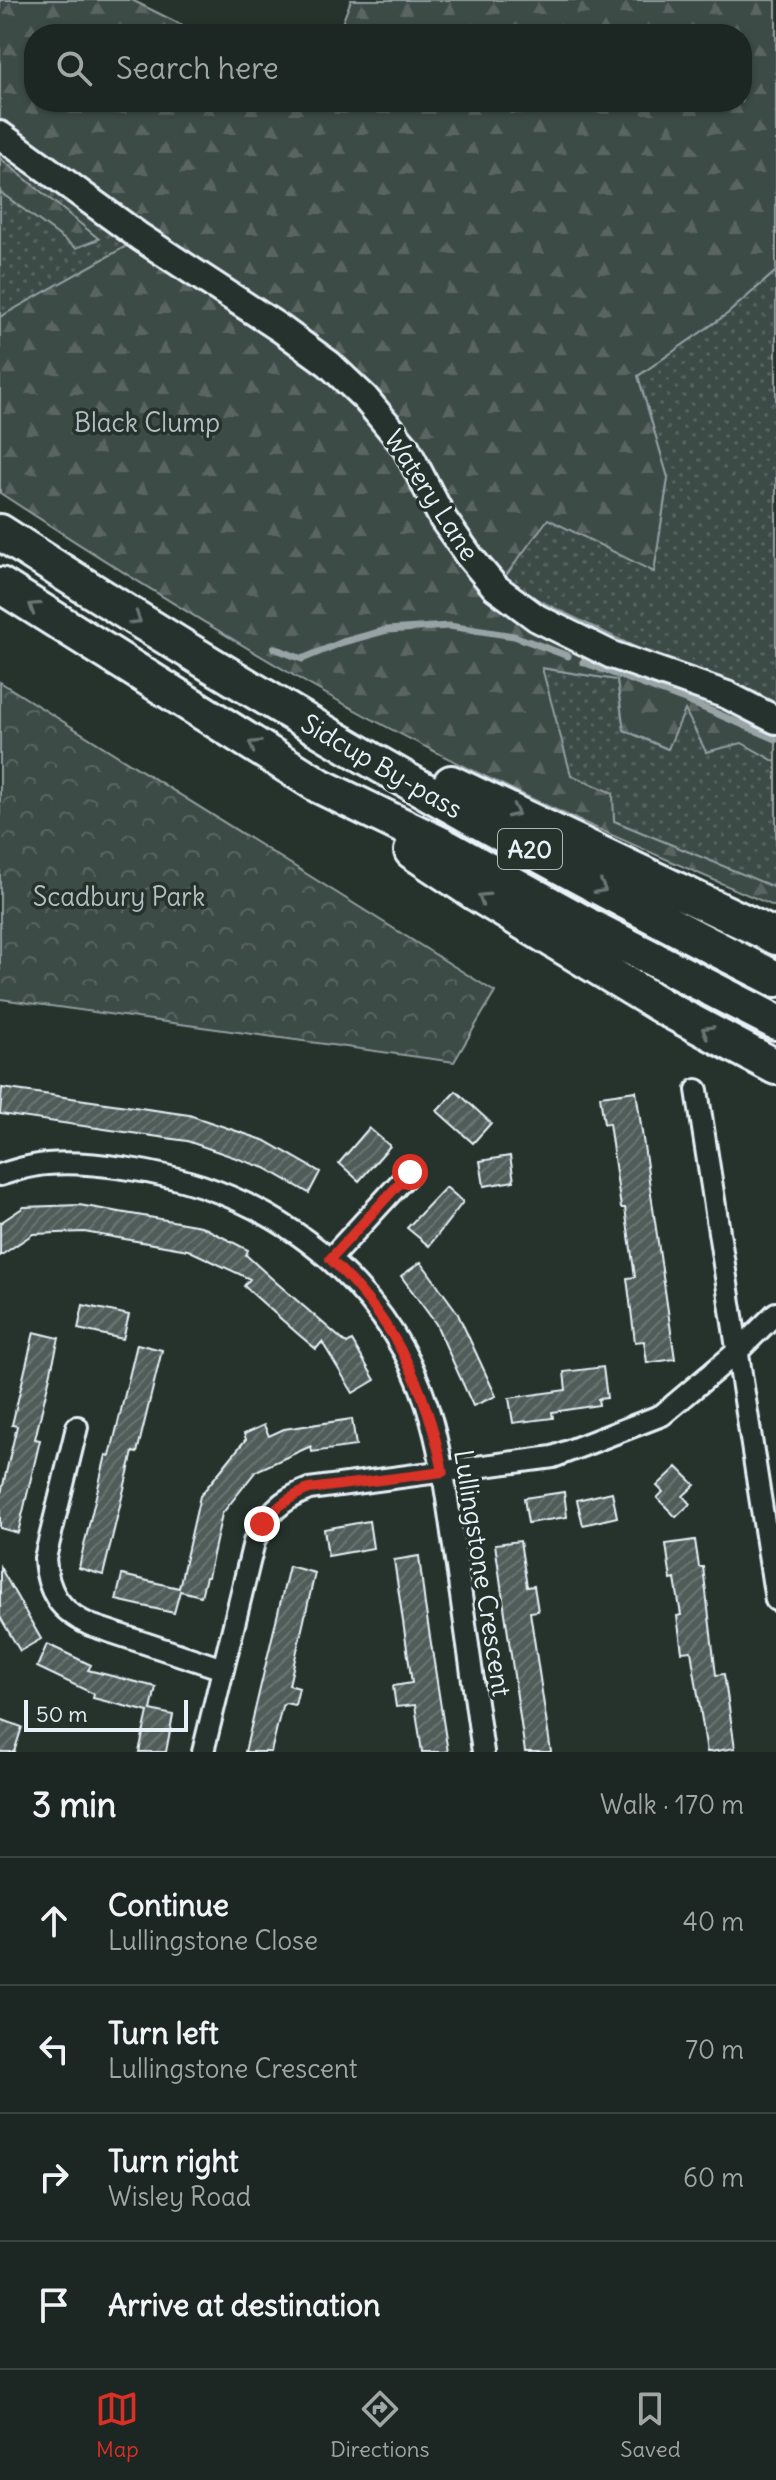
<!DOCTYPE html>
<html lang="en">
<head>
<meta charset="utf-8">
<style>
	body { margin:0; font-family:Delius,sans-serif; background:#252e2a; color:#f1f3f6 }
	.scale { position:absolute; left:24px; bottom:20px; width:164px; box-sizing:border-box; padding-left:8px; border:4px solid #e8f1f8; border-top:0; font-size:22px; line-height:28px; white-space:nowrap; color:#e8f1f8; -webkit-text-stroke:6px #26332d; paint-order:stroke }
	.stop { position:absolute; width:24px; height:24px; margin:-18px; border:6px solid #d93025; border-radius:50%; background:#fff }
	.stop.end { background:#d93025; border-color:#fff; box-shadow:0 2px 8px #0008 }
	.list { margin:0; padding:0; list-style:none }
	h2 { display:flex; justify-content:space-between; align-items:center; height:104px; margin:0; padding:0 32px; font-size:34px }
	h2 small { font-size:26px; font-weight:400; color:#a0a5a5 }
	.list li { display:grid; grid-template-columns:52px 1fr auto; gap:24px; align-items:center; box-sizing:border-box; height:128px; padding:0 32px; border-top:2px solid #3a4340 }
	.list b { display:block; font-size:30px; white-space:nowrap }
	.list p { margin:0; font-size:26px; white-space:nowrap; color:#a0a5a5 }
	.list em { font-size:26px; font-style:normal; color:#a0a5a5 }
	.icon { flex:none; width:44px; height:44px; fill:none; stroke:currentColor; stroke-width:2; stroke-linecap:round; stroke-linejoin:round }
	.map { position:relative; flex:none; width:776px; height:1752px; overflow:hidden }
	.search { position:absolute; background:#1c2622; box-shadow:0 2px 6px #0004; left:24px; right:24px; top:24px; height:88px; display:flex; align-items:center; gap:20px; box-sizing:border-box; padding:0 28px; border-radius:32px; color:#a0a5a5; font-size:30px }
	.sheet { height:616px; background:#1c2622 }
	nav { display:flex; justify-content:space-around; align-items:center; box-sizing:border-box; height:112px; border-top:2px solid #3a4340; background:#1c2622; font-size:22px; color:#a0a5a5 }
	nav a { display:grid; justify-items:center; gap:4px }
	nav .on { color:#d93025 }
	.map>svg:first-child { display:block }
	.grass { fill:url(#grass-dots); stroke:#939ea0; stroke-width:2 }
	.forest { fill:url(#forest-firs); stroke:#939ea0; stroke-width:2 }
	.park { fill:url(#park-crowns); stroke:#939ea0; stroke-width:2 }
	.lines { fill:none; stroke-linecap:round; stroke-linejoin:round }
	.stream { stroke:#98a3a5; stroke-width:7 }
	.building { fill:url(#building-hatch); stroke:#e8f1f8; stroke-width:2 }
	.minor-casing { stroke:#e8f1f8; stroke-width:26 }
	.tertiary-casing { stroke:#e8f1f8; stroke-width:32 }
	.trunk-casing { stroke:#e8f1f8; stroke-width:40 }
	.minor { stroke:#26332d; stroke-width:20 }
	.tertiary { stroke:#26332d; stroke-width:26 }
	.trunk { stroke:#26332d; stroke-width:34 }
	.oneway { stroke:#6a7674 }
	.route { stroke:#d93025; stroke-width:10 }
	.labels { text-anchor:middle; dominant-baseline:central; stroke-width:7; stroke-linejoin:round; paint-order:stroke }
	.shield { fill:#26332d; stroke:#aeb8bb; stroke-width:2 }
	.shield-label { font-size:24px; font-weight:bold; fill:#e8f1f8 }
	.park-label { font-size:26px; fill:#b5bfc3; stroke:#26332d }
	.street-label { font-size:26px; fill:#e8f1f8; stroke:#26332d }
</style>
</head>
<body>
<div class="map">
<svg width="776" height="1752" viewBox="0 0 776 1752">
	<defs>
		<pattern id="grass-dots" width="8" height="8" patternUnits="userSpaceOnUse" patternTransform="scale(2)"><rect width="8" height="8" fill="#3e4b47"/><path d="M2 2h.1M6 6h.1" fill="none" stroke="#5a6562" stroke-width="1.8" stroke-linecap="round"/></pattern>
		<pattern id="forest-firs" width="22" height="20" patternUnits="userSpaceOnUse" patternTransform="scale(2)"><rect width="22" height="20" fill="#3e4b47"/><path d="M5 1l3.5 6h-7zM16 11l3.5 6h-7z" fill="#5a6562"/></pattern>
		<pattern id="park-crowns" width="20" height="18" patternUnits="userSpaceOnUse" patternTransform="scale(2)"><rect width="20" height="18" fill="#3e4b47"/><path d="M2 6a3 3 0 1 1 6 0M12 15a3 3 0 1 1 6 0" fill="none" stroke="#5a6562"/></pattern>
		<pattern id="building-hatch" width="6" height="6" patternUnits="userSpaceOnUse" patternTransform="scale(2)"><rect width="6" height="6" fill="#505c59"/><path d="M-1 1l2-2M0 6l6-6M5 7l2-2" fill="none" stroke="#697472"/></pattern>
	</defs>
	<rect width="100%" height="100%" fill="#26332d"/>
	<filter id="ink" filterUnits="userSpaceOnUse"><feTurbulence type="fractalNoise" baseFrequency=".0125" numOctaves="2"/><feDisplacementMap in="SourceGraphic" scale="16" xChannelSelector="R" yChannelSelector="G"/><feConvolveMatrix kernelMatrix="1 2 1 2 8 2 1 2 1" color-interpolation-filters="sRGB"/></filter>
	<g filter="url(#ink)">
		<path class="grass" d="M0 136 132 243 0 317Z
			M776 271V707L649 654 501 582 548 518 654 571 668 478 638 376 727 314Z
			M541 668 617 680 624 730 667 749 685 709 776 762V888L614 821 612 793 571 776Z"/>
		<path class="forest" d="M0 0H132L200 34H34V102H742V34H338L351 0H776V271L727 314 638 376 668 478 654 572 548 519 501 582 474 551 411 441 146 229 0 119Z
			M0 158 99 239 76 248 0 192Z
			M132 243 271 337 321 373 360 410 395 451 462 564 776 729V762L742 743 706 752 685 710 668 749 624 730 617 680 542 668 571 775 613 793 614 821 776 888V907C619 839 459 770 310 685 205 624 102 560 0 493V317Z"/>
		<path class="park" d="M0 682 495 992 454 1062 0 999Z"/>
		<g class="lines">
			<path class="stream" d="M274 648 302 659 343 642 387 630 449 626 514 636 568 656
				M583 662 690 702 776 739"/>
		</g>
		<path class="building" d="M2 1088 189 1115 266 1141 320 1172 309 1193 265 1168 187 1141 0 1114Z
			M456 1091 491 1123 473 1143 437 1111Z
			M636 1091 675 1359 647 1363 644 1341 635 1342 627 1278 635 1277 625 1208H621L609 1123 604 1124 600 1096Z
			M369 1128 390 1146 359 1181 339 1163Z
			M510 1156 514 1181 484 1186 480 1161Z
			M446 1187 463 1202 429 1246 407 1228Z
			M79 1205 201 1226 248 1250 246 1255 278 1284 347 1344 352 1341 375 1380 353 1393 322 1342 316 1349 298 1334 244 1286 250 1279 188 1250 84 1232 33 1234 0 1256V1223L24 1207Z
			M421 1262 457 1312 496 1396 473 1406 436 1324 401 1276Z
			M83 1305 129 1315 123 1339 78 1329Z
			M34 1332 59 1338 35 1439 40 1440 18 1533 0 1528V1498L17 1426 12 1425Z
			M137 1344 162 1350 137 1453 133 1452 103 1575 79 1568 81 1558 106 1455 110 1456Z
			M603 1367 607 1398 598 1399 599 1405 552 1412 553 1418 513 1423 509 1398 566 1390 564 1372Z
			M352 1419 356 1446 312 1452 311 1446 256 1471 222 1514 208 1577H206L201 1596 180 1591 174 1613 116 1600 122 1575 179 1588 200 1496 246 1439 244 1434 264 1425 269 1436 284 1429Z
			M677 1467 695 1485 683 1496 690 1504 676 1517 657 1498 663 1492 657 1486Z
			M564 1492 567 1517 528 1523 524 1498Z
			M612 1492 617 1517 583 1525 577 1500Z
			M369 1521 373 1548 328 1556 324 1529Z
			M695 1540 699 1567H703L716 1675 724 1674 735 1748 710 1752H707L691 1651 682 1652 677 1616 681 1615 675 1579 671 1580 666 1544Z
			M520 1541 527 1587 534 1586 538 1611 530 1612 551 1752H525L521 1724 495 1544Z
			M419 1556 425 1605 448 1752H422L415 1705 396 1707 393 1686 412 1683 394 1560Z
			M289 1566 315 1573 289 1685 299 1688 295 1705 285 1703 282 1706 271 1752H245Z
			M0 1567 41 1639 20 1651 0 1617Z
			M47 1644 91 1665 88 1670 156 1687 151 1710 173 1715 166 1752H139L148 1712 93 1698 94 1694 37 1667Z
			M0 1719 22 1727 14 1752H0Z"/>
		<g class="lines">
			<defs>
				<path id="minor" d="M697 1090 776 1600
					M0 1175C15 1170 31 1165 47 1164 91 1160 160 1172 202 1186 305 1221 394 1301 427 1406 443 1456 448 1509 456 1560 465 1624 474 1688 483 1752
					M330 1259 410 1172
					M77 1427 45 1558C47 1592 60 1611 90 1625L223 1669
					M203 1752 254 1542C265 1515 282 1499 309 1489L553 1457 662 1415 738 1351 776 1313"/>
				<path id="tertiary" d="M0 135 140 237 281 329 329 364 365 398 405 446 443 519 469 556 495 587 537 618 612 655 727 695 776 720"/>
				<path id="trunk" d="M0 532C251 694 509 845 776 979
					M0 585 320 786 440 844 587 925 776 1022
					M451 783 776 937
					M412 851 477 894 665 1008 776 1067"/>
			</defs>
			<use href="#minor" class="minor-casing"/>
			<use href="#tertiary" class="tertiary-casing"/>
			<use href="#trunk" class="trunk-casing"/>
			<use href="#minor" class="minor"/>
			<use href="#tertiary" class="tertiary"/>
			<use href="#trunk" class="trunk"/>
		</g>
		<defs><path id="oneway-chevron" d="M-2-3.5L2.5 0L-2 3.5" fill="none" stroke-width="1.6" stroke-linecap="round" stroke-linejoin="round" transform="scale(2)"/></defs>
		<g class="oneway">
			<use href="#oneway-chevron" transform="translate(34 607) rotate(-147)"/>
			<use href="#oneway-chevron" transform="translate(136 619) rotate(32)"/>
			<use href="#oneway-chevron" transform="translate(254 745) rotate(-148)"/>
			<use href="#oneway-chevron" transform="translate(514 812) rotate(25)"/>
			<use href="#oneway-chevron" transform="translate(601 888) rotate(28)"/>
			<use href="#oneway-chevron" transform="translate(483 898) rotate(-148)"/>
			<use href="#oneway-chevron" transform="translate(707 1031) rotate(-151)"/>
		</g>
	</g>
	<g class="lines" filter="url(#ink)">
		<path class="route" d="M262 1524C276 1507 289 1497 309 1489L443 1472C426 1386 394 1320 330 1259L410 1172"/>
	</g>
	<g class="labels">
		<rect class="shield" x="498" y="829" width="64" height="40" rx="6"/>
		<g class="shield-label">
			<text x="530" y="849">A20</text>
		</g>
		<g class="park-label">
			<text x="147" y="422">Black Clump</text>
			<text x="119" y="896">Scadbury Park</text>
		</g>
		<g class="street-label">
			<text transform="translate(432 495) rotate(57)">Watery Lane</text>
			<text transform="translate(382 766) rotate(30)">Sidcup By-pass</text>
			<text transform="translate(483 1573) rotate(81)">Lullingstone Crescent</text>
		</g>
	</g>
</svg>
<div class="scale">50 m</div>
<div class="stop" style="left:410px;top:1172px"></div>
<div class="stop end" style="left:262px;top:1524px"></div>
<div class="search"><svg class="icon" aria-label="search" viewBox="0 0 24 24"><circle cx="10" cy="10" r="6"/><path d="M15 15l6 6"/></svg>Search here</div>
</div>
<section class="sheet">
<h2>3 min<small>Walk · 170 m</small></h2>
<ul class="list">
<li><svg class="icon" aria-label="ahead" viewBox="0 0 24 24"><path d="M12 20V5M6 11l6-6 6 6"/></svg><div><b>Continue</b><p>Lullingstone Close</p></div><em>40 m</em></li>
<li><svg class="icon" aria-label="left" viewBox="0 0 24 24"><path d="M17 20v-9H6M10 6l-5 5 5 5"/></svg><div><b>Turn left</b><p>Lullingstone Crescent</p></div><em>70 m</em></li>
<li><svg class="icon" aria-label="right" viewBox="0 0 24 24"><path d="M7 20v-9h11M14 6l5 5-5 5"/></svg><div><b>Turn right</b><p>Wisley Road</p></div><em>60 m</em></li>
<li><svg class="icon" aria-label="arrive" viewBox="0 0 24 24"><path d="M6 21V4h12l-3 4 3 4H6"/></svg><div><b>Arrive at destination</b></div></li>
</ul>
</section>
<nav>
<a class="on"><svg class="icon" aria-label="map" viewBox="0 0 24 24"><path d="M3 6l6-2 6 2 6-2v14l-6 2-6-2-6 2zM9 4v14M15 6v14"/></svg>Map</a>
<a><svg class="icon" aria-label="directions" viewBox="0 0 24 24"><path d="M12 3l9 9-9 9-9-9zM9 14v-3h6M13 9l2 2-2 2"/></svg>Directions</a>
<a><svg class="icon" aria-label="saved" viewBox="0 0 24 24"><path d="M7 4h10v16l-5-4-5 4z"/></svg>Saved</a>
</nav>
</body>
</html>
